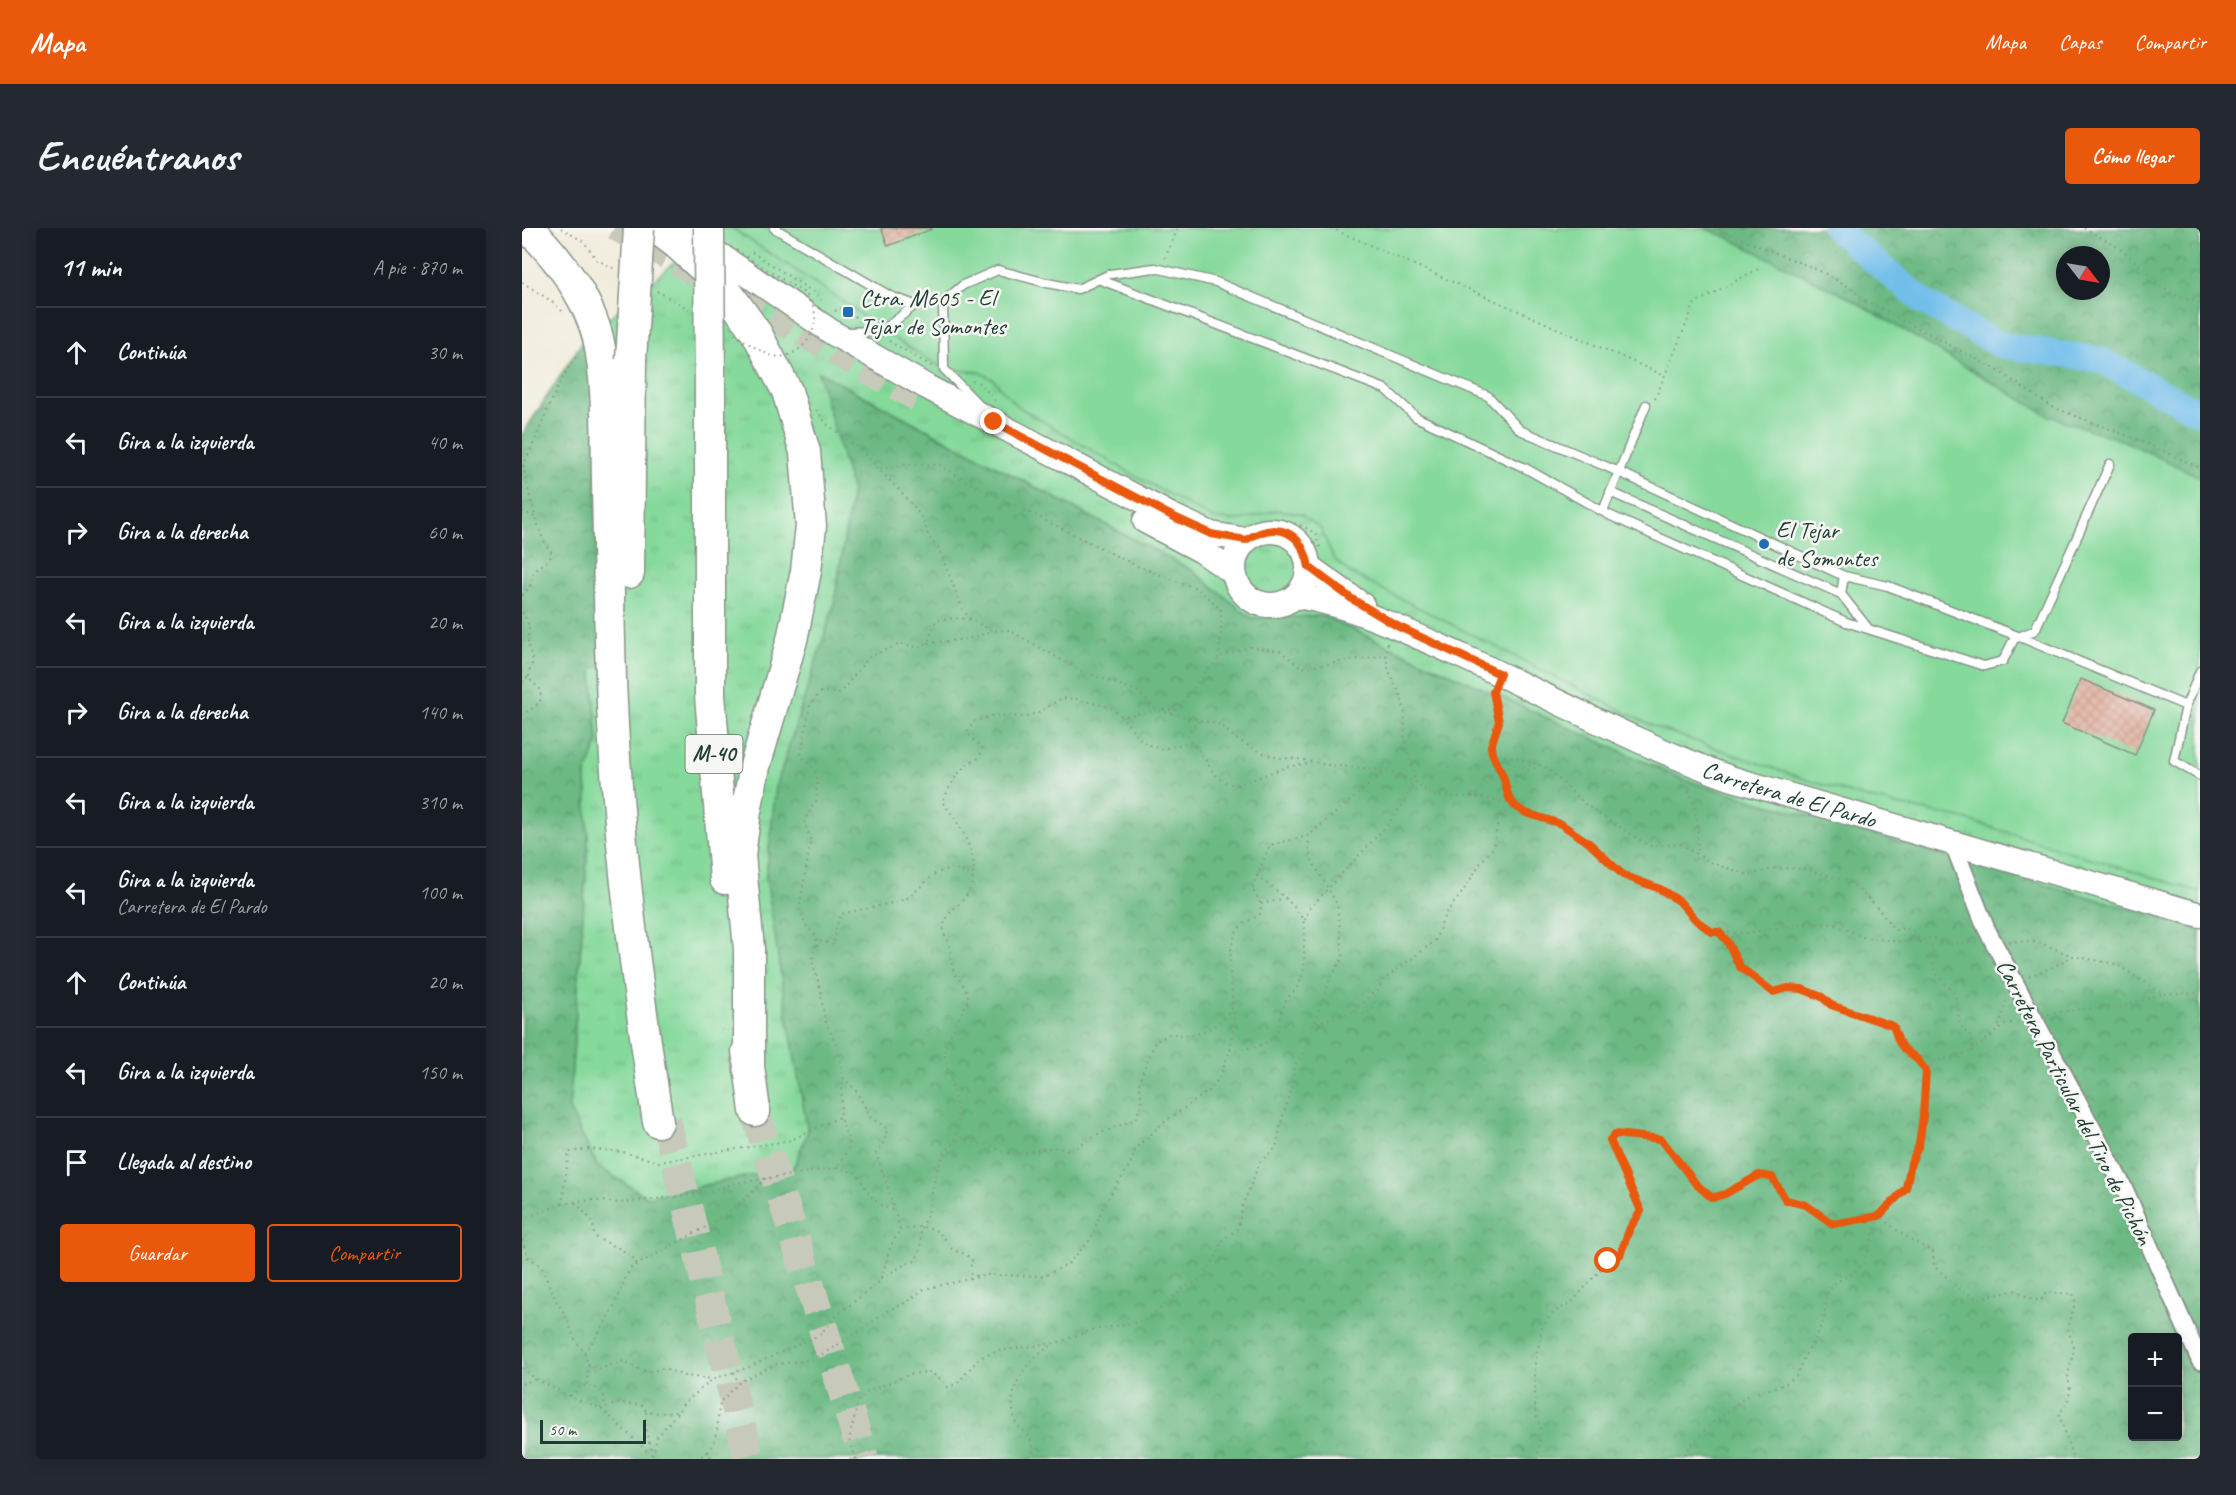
<!DOCTYPE html>
<html lang="es">
<head>
<meta charset="utf-8">
<style>
	body { margin:0; font-family:Caveat,sans-serif; background:#242831; color:#f1f3f6 }
	.controls { position:absolute; right:18px; bottom:18px; display:grid; overflow:hidden; border-radius:6px; box-shadow:0 3px 15px #0003 }
	.controls button { width:54px; height:54px; display:grid; place-items:center; padding:0; border:0; border-bottom:2px solid #363941; background:#171b24; color:#f1f3f6; font:30px sans-serif }
	.compass { position:absolute; left:1534px; top:18px; width:54px; height:54px; border-radius:50%; background:#171b24; box-shadow:0 3px 15px #0003; rotate:121deg }
	.scale { position:absolute; left:18px; bottom:15px; width:106px; box-sizing:border-box; padding-left:6px; border:3px solid #1f3d34; border-top:0; font-size:16px; line-height:21px; white-space:nowrap; color:#1f3d34; -webkit-text-stroke:4px #f6f6f2; paint-order:stroke }
	.stop { position:absolute; width:18px; height:18px; margin:-14px; border:4px solid #ea580c; border-radius:50%; background:#fff }
	.stop.end { background:#ea580c; border-color:#fff; box-shadow:0 2px 6px #0008 }
	.list { margin:0; padding:0; list-style:none }
	h2 { display:flex; justify-content:space-between; align-items:center; height:78px; margin:0; padding:0 24px; font-size:26px }
	h2 small { font-size:20px; font-weight:400; color:#9ea1a6 }
	.list li { display:grid; grid-template-columns:39px 1fr auto; gap:18px; align-items:center; box-sizing:border-box; height:90px; padding:0 24px; border-top:2px solid #363941 }
	.list b { display:block; font-size:22px; white-space:nowrap }
	.list p { margin:0; font-size:20px; white-space:nowrap; color:#9ea1a6 }
	.list em { font-size:20px; font-style:normal; color:#9ea1a6 }
	.actions { display:flex; gap:12px; padding:18px 24px }
	.actions a { flex:1; padding:14px 0; border:2px solid #ea580c; border-radius:6px; text-align:center; font-size:21px; color:#ea580c }
	.actions .main { background:#ea580c; color:#fff }
	.icon { flex:none; width:33px; height:33px; fill:none; stroke:currentColor; stroke-width:2; stroke-linecap:round; stroke-linejoin:round }
	.map { position:relative; flex:none; width:1678px; height:1231px; overflow:hidden; border-radius:6px }
	header { display:flex; align-items:center; gap:36px; box-sizing:border-box; height:84px; padding:0 30px; background:#ea580c; color:#fff }
	header strong { font-size:28px }
	nav { display:flex; gap:33px; margin-inline-start:auto; font-size:21px }
	.intro { display:flex; align-items:center; justify-content:space-between; box-sizing:border-box; height:144px; padding:0 36px }
	h1 { margin:0; font-size:42px }
	.button { padding:15px 27px; border-radius:6px; background:#ea580c; color:#fff; font-size:21px; font-weight:700 }
	main { display:flex; gap:36px; padding:0 36px }
	aside { flex:1; background:#171b24; border-radius:6px; box-shadow:0 3px 15px #0003 }
	.map>svg:first-child { display:block }
	.grass { fill:url(#grass-tufts); stroke:#528b68; stroke-width:1.5 }
	.forest { fill:url(#forest-crowns); stroke:#467b5c; stroke-width:1.5; fill-rule:evenodd }
	.pitch { fill:#85d99b; stroke:#528b68; stroke-width:1.5 }
	.lines { fill:none; stroke-linecap:round; stroke-linejoin:round }
	.river { stroke:#71beeb; stroke-width:26 }
	.building { fill:url(#building-cross-hatch) }
	.secondary-tunnel { stroke:#c7c9ba; stroke-width:24; stroke-dasharray:24 12; stroke-linecap:butt }
	.highway-tunnel { stroke:#c7c9ba; stroke-width:30; stroke-dasharray:30 15; stroke-linecap:butt }
	.lane-casing { stroke:#889488; stroke-width:11 }
	.street-casing { stroke:#889488; stroke-width:20 }
	.secondary-casing { stroke:#889488; stroke-width:27 }
	.highway-casing { stroke:#889488; stroke-width:33 }
	.path { stroke:#889488; stroke-width:2; stroke-dasharray:1.5 4.5; stroke-linecap:butt }
	.lane { stroke:#fff; stroke-width:8 }
	.street { stroke:#fff; stroke-width:16 }
	.secondary { stroke:#fff; stroke-width:24 }
	.highway { stroke:#fff; stroke-width:30 }
	.highway-bridge-casing { stroke:#889488; stroke-width:33; stroke-linecap:butt }
	.path-bridge { stroke:#889488; stroke-width:2; stroke-dasharray:1.5 4.5; stroke-linecap:butt }
	.highway-bridge { stroke:#fff; stroke-width:30 }
	.route { stroke:#ea580c; stroke-width:8 }
	.poi-dot { fill:#1f6fb2; stroke:#f6f6f2; stroke-width:2 }
	.labels { text-anchor:middle; dominant-baseline:central; stroke-width:5; stroke-linejoin:round; paint-order:stroke }
	.shield { fill:#f6f6f2; stroke:#60746d; stroke-width:1.5 }
	.shield-label { font-size:22px; font-weight:bold; fill:#1f3d34 }
	.poi-label { font-size:24px; fill:#1f3d34; stroke:#f6f6f2; text-anchor:start }
	.street-label { font-size:24px; fill:#1f3d34; stroke:#f6f6f2 }
</style>
</head>
<body>
<header>
<strong>Mapa</strong>
<nav><a>Mapa</a><a>Capas</a><a>Compartir</a></nav>
</header>
<div class="intro"><h1>Encuéntranos</h1><a class="button">Cómo llegar</a></div>
<main>
<aside>
<h2>11 min<small>A pie · 870 m</small></h2>
<ul class="list">
<li><svg class="icon" aria-label="ahead" viewBox="0 0 24 24"><path d="M12 20V5M6 11l6-6 6 6"/></svg><div><b>Continúa</b></div><em>30 m</em></li>
<li><svg class="icon" aria-label="left" viewBox="0 0 24 24"><path d="M17 20v-9H6M10 6l-5 5 5 5"/></svg><div><b>Gira a la izquierda</b></div><em>40 m</em></li>
<li><svg class="icon" aria-label="right" viewBox="0 0 24 24"><path d="M7 20v-9h11M14 6l5 5-5 5"/></svg><div><b>Gira a la derecha</b></div><em>60 m</em></li>
<li><svg class="icon" aria-label="left" viewBox="0 0 24 24"><path d="M17 20v-9H6M10 6l-5 5 5 5"/></svg><div><b>Gira a la izquierda</b></div><em>20 m</em></li>
<li><svg class="icon" aria-label="right" viewBox="0 0 24 24"><path d="M7 20v-9h11M14 6l5 5-5 5"/></svg><div><b>Gira a la derecha</b></div><em>140 m</em></li>
<li><svg class="icon" aria-label="left" viewBox="0 0 24 24"><path d="M17 20v-9H6M10 6l-5 5 5 5"/></svg><div><b>Gira a la izquierda</b></div><em>310 m</em></li>
<li><svg class="icon" aria-label="left" viewBox="0 0 24 24"><path d="M17 20v-9H6M10 6l-5 5 5 5"/></svg><div><b>Gira a la izquierda</b><p>Carretera de El Pardo</p></div><em>100 m</em></li>
<li><svg class="icon" aria-label="ahead" viewBox="0 0 24 24"><path d="M12 20V5M6 11l6-6 6 6"/></svg><div><b>Continúa</b></div><em>20 m</em></li>
<li><svg class="icon" aria-label="left" viewBox="0 0 24 24"><path d="M17 20v-9H6M10 6l-5 5 5 5"/></svg><div><b>Gira a la izquierda</b></div><em>150 m</em></li>
<li><svg class="icon" aria-label="arrive" viewBox="0 0 24 24"><path d="M6 21V4h12l-3 4 3 4H6"/></svg><div><b>Llegada al destino</b></div></li>
</ul>
<div class="actions"><a class="main">Guardar</a><a>Compartir</a></div>
</aside>
<div class="map">
<svg width="1678" height="1231" viewBox="0 0 1678 1231">
	<defs>
		<pattern id="grass-tufts" width="24" height="20" patternUnits="userSpaceOnUse" patternTransform="scale(1.5)"><rect width="24" height="20" fill="#85d99b"/><path d="M3 7l-1-3M5 7V3M7 7l1-3M15 17l-1-3M17 17v-4M19 17l1-3" fill="none" stroke="#72bb86"/></pattern>
		<pattern id="forest-crowns" width="20" height="18" patternUnits="userSpaceOnUse" patternTransform="scale(1.5)"><rect width="20" height="18" fill="#6cb983"/><path d="M2 6a3 3 0 1 1 6 0M12 15a3 3 0 1 1 6 0" fill="none" stroke="#58986c"/></pattern>
		<pattern id="building-cross-hatch" width="8" height="8" patternUnits="userSpaceOnUse" patternTransform="scale(1.5)"><rect width="8" height="8" fill="#e2ad9b"/><path d="M0 0l8 8M0 8l8-8" fill="none" stroke="#b78e7f"/></pattern>
	</defs>
	<rect width="100%" height="100%" fill="#f6f6f2"/>
	<filter id="ink" filterUnits="userSpaceOnUse"><feTurbulence type="fractalNoise" baseFrequency=".0167" numOctaves="2"/><feDisplacementMap in="SourceGraphic" scale="12" xChannelSelector="R" yChannelSelector="G"/><feConvolveMatrix kernelMatrix="1 2 1 2 8 2 1 2 1" color-interpolation-filters="sRGB"/></filter>
	<filter id="wash" filterUnits="userSpaceOnUse"><feTurbulence type="fractalNoise" baseFrequency=".008" numOctaves="4" result="noise"/><feDisplacementMap in="SourceGraphic" scale="24" xChannelSelector="R" yChannelSelector="G"/><feGaussianBlur stdDeviation="1.35" result="paint"/><feColorMatrix in="noise" values="0 0 0 0 0 0 0 0 0 0 0 0 0 0 0 0 0 1.4 0 .05"/><feComposite in="paint" operator="in"/></filter>
	<g filter="url(#wash)">
		<rect width="100%" height="100%" fill="#f1ecdb"/>
		<path class="grass" d="M193 0H210L329 79 360 103 437 79 1626 646 1678 664V701L1162 552 801 388 729 390 671 343 297 144 330 263 312 377 254 559 244 648 286 903 272 939 125 969 76 939 47 881 66 616 64 546 76 514 70 440 80 438 62 111Z"/>
		<path class="forest" d="M1181 0H1678V249L1602 213 1527 188 1325 69 1202 8ZM1543 27H1579V63H1543Z
			M62 111 69 132 81 438 70 440 76 514 64 546 66 616 47 881 76 939 125 969 272 939 286 904 263 776 244 648 254 559 312 377 330 263 296 144 671 343 729 390 801 388 1162 552 1678 701V1231H0V207ZM1610 1110H1656V1208H1610Z"/>
		<path class="pitch" d="M210 0H1181L1202 8 1325 69 1527 188 1602 213 1678 249V664L1439 590 1348 571 1288 553 1130 498 828 345 812 331 799 301 779 286 755 282 719 292 692 291 615 249 495 178 471 151 457 144 422 141 360 103 329 79Z"/>
		<g class="lines">
			<path class="river" d="M1313 0 1403 75 1478 117 1579 132 1678 185"/>
		</g>
		<g id="blocks">
			<path class="building" d="M359 0H410V1L366 18Z
				M1559 451 1632 482 1613 527 1540 495Z"/>
		</g>
	</g>
	<g filter="url(#ink)">
		<use href="#blocks" fill-opacity="0" stroke="#889488" stroke-width="1.5"/>
		<g class="lines">
			<path class="secondary-tunnel" d="M92 0 397 173"/>
			<path class="highway-tunnel" d="M233 883 342 1231
				M144 892 227 1231"/>
			<defs>
				<path id="lane" d="M252 0 368 68 393 77 421 74 441 57 476 42 525 55 556 61 588 46 633 40 694 54 966 168 998 202 1097 244 1322 348 1366 358 1498 409 1664 478 1678 443
					M579 52 863 161 894 189 1003 240 1087 287 1324 394 1462 438 1481 433 1492 411 1513 402 1588 236
					M421 74 422 141 456 176
					M324 104 360 103 393 77
					M1088 264 1319 366 1345 399
					M1081 283 1124 177
					M1319 366 1322 348
					M1664 478 1652 533 1678 548"/>
				<path id="street" d="M1430 613 1464 700 1603 962 1678 1133"/>
				<g id="secondary">
					<path d="M158 0 311 105 405 159 650 288 689 306 724 312"/>
					<path d="M623 293 680 323 712 345"/>
					<circle cx="749" cy="340" r="37"/>
					<path d="M787 339 840 377"/>
					<path id="s1" d="M775 368C833 378 884 403 937 427 1027 468 1115 516 1208 550L1678 687"/>
				</g>
				<path id="highway" d="M134 0 154 15 201 58 235 106 265 163 283 224 289 298 284 343 270 412 233 538 224 583 218 627 227 721V842
					M16 10C43 39 66 71 76 110 86 155 84 205 85 251 86 318 87 384 89 451 94 599 113 748 136 894
					M188 167V467L203 651
					M107 345 109 132
					M225 823 233 883"/>
			</defs>
			<use href="#lane" class="lane-casing"/>
			<use href="#street" class="street-casing"/>
			<use href="#secondary" class="secondary-casing"/>
			<use href="#highway" class="highway-casing"/>
			<path class="path" d="M39 0 62 14 75 32 93 41
				M809 0 1143 148
				M1192 0 1296 42 1324 57 1346 74 1475 142 1530 179 1617 212 1678 240
				M1562 0 1596 19 1628 46 1638 57 1653 67 1678 75
				M230 24 294 66 299 72
				M643 30 656 0
				M0 54 29 73 41 84
				M135 63 167 81
				M313 83 323 79 338 93
				M367 113 411 139
				M450 153 458 155 474 174
				M1133 171 1173 75 1236 41
				M294 182 306 197 338 221 391 277 402 294 407 310 416 319 441 382 450 392
				M0 238C21 202 29 160 56 127
				M358 241 385 236 418 237 440 251 615 338 676 361 699 381V410L696 432
				M0 283 14 290
				M737 297C762 291 770 292 793 305L799 323
				M0 367 8 359C9 345 17 338 28 331L29 323C16 312 5 255 1 237
				M0 384C10 400 6 398 6 414 6 420 10 428 11 434L7 444V451L19 462 18 474 7 483 0 484
				M406 415 445 411 471 403
				M865 415C861 449 877 453 882 481 884 491 881 502 883 513 887 527 890 540 893 554
				M0 454 7 448
				M971 465 977 494 969 518 970 525 981 548 987 570 993 578
				M641 482H656L679 449 701 427 728 419 758 423 780 440 864 427
				M598 487 604 488 636 482
				M668 514 666 508 670 499 679 492
				M971 525 1000 531 1025 540 1064 577 1127 618 1158 616 1192 636 1227 647 1254 640 1283 641 1328 654 1354 678 1373 702 1384 700 1391 703 1390 712 1411 719C1412 725 1411 738 1412 742 1414 747 1427 758 1431 764 1438 775 1435 784 1438 795 1443 809 1453 804 1449 824 1454 819 1459 817 1464 812 1477 804 1480 793 1497 795
				M1160 552C1178 577 1174 596 1176 625
				M950 569C963 560 969 551 974 536
				M993 578 991 557 1007 542 1018 538
				M786 608 789 631 815 676 821 730 809 749 792 795
				M739 676 764 670
				M783 692 787 681 868 594 885 569 886 559 893 554
				M1197 704 1205 713 1218 739 1251 764C1268 760 1286 759 1301 770 1310 776 1319 783 1331 785 1345 788 1357 793 1371 798 1374 806 1376 814 1382 820 1389 828 1397 833 1403 842
				M1487 713 1516 714 1550 728 1594 736 1641 766 1678 765
				M295 718 298 713 312 717 314 699 319 686 375 674 387 669 413 646 428 640 451 647C456 625 435 591 420 574 430 555 436 539 457 530L461 521 445 505 451 494 473 487 502 489 515 485 540 470 555 471 588 479 598 487 620 513 629 518 640 521 668 514C671 517 676 521 679 525 692 542 690 553 715 557L767 538 789 535
				M1507 748 1529 740 1550 728
				M832 783 854 762
				M1526 786 1559 781 1597 779 1641 766
				M1477 798 1485 772
				M708 822C723 821 750 819 756 801 759 792 758 783 763 774 767 767 774 763 777 756 783 744 783 733 782 720 782 712 784 700 781 693 775 677 750 658 735 649
				M433 912C440 889 432 868 427 845 425 838 423 830 423 823 425 808 447 775 446 769 445 759 434 751 431 741 428 734 430 726 428 719 426 711 420 706 422 697 428 676 449 675 451 648
				M315 940 335 945C345 964 352 977 373 983
				M53 975C64 986 73 992 72 1008 85 1017 108 1021 115 1036
				M40 976 69 972 97 975 152 969 188 963 214 955 315 940 328 917C326 906 320 900 318 889
				M0 991 40 976 47 924 67 921 101 924 137 934 269 912 318 889 321 850
				M378 1002C395 998 410 995 423 1011 427 1015 427 1020 432 1022 440 1026 447 1025 451 1035L446 1041V1046H452L456 1049
				M0 1012 6 1029 19 1038 34 1073 44 1088 52 1110 62 1124 66 1136 65 1158
				M359 1049C373 1044 380 1036 393 1033 403 1016 396 1012 400 997 401 993 405 989 406 985 412 960 414 917 443 910 453 918 460 914 470 918 478 922 483 927 493 926 517 924 524 915 550 923L574 907 613 891 620 876 617 853 633 814 649 805C675 811 695 801 711 779 710 757 701 713 721 696 726 693 732 690 738 686L739 676 730 660 748 617 786 608 863 543
				M62 1124C75 1110 90 1084 97 1067 101 1057 103 1049 109 1040L189 996 221 973 244 950
				M66 1136 77 1141 102 1133 118 1142 130 1143 142 1140 162 1148 191 1151
				M0 1140 14 1151 53 1171 78 1180 134 1231
				M212 1144 216 1155
				M0 1156 14 1151
				M48 1168 60 1157 73 1159 82 1167 83 1179
				M78 1180 99 1175 120 1177 124 1183 138 1185 156 1184 162 1175 191 1151 227 1139 299 1106 313 1089 358 1053 369 1017 378 1002 363 950 354 926 363 912 365 900 349 890 333 861 321 850 316 820 303 793 298 760 290 732 295 709 285 699 277 681 289 613 282 593 296 570C294 563 295 561 295 554 295 541 287 535 279 527L288 476 299 464 318 465 347 429 378 416 396 419 406 415 414 392 437 390 450 392 471 403 487 402 559 443 615 463 635 482 699 497 714 511 741 525 758 530 778 531 806 537 864 542 893 554 907 566 918 569H950L971 571 993 578 1004 585 1039 596 1067 615 1101 647 1138 661 1157 673 1175 693 1190 704 1224 705 1286 695 1312 696 1341 709 1379 714 1412 710 1424 716 1454 714
				M124 1184 123 1198 130 1225
				M186 1224 191 1217 195 1202 197 1179 200 1172 219 1153 255 1136 286 1132 297 1128 329 1109 365 1083 385 1074 402 1061 465 1047 522 1048 546 1036 569 1011 581 978 608 937 614 920 641 895 687 863 697 850 708 822 712 791 711 780
				M131 1227 135 1209 156 1184
				M174 1231 186 1224 190 1231
				M334 1231 327 1212 336 1173 347 1163 389 1146 408 1144 420 1152 426 1159 436 1155 457 1130 475 1123 534 1115 570 1102 622 1093 643 1077 663 1059 678 1052 696 1026 699 1014 716 1000 720 979 738 934 754 920 759 895 769 860 772 839 784 820 792 795 832 784 843 787 851 780 853 768 861 752 913 713 923 686 940 665 959 634 971 620 977 588 993 578
				M512 1231C511 1221 511 1212 504 1205 500 1201 496 1199 494 1195 482 1161 504 1132 532 1116
				M1015 1231 1019 1202 1013 1183V1136L1020 1100 1028 1087 1051 1073 1086 1033 1098 1027 1109 1000 1119 983 1088 912 1093 906 1139 911 1174 956 1190 970 1203 966 1237 947 1250 949 1264 972 1284 977 1311 996 1357 988 1384 960 1389 935 1397 917 1401 888 1404 843 1413 833 1449 824
				M1160 1231 1171 1214 1189 1196 1225 1168 1263 1156 1274 1148 1282 1129 1292 1114 1301 1093 1306 1064 1313 1055 1331 1045 1342 1035 1357 988 1381 1007 1411 1024 1412 1038 1440 1063 1456 1071 1495 1062 1507 1070 1518 1073 1525 1064 1551 1066 1553 1074 1546 1101 1552 1121 1546 1147 1548 1162 1546 1174 1537 1186 1551 1231"/>
			<use href="#lane" class="lane"/>
			<use href="#street" class="street"/>
			<use href="#secondary" class="secondary"/>
			<use href="#highway" class="highway"/>
			<defs>
				<path id="highway-bridge" d="M5 0 16 10
					M187 0 188 167
					M109 132 117 0"/>
			</defs>
			<use href="#highway-bridge" class="highway-bridge-casing"/>
			<path class="path-bridge" d="M209 19 284 66C289 74 294 82 293 92 292 112 272 132 252 128 238 125 223 112 210 105"/>
			<use href="#highway-bridge" class="highway-bridge"/>
		</g>
	</g>
	<g class="lines" filter="url(#ink)">
		<path class="route" d="M472 194 650 288 689 306 724 312C755 292 780 303 787 339L830 371 875 398 978 446 971 464 977 494 969 518 970 525 981 548 987 570 993 578 1004 585 1039 596 1067 615 1101 647 1138 661 1157 673 1175 693 1190 704H1197L1205 713 1218 739 1251 764 1266 760 1280 761 1300 769 1309 777 1371 798 1377 814 1383 822 1396 832 1404 843 1401 888 1397 917 1389 935 1384 960 1357 988 1311 996 1284 977 1264 972 1250 949 1237 947 1203 966 1190 970 1174 956 1139 911 1093 906 1088 912 1119 983 1108 1000 1098 1027 1086 1033"/>
	</g>
	<g class="poi-dot">
		<rect x="320" y="78" width="12" height="12" rx="3"/>
		<circle cx="1242" cy="316" r="6"/>
	</g>
	<g class="labels">
		<rect class="shield" x="163.5" y="507" width="57" height="38" rx="4.5"/>
		<g class="shield-label">
			<text x="192" y="526">M-40</text>
		</g>
		<g class="poi-label">
			<text x="338" y="70">Ctra. M605 - El<tspan x="338" dy="28">Tejar de Somontes</tspan></text>
			<text x="1254" y="302">El Tejar<tspan x="1254" dy="28">de Somontes</tspan></text>
		</g>
		<g class="street-label">
			<text stroke="none"><textPath href="#s1" startOffset="532">Carretera de El Pardo</textPath></text>
			<text transform="translate(1553 874) rotate(63)">Carretera Particular del Tiro de Pichón</text>
		</g>
	</g>
</svg>
<div class="controls">
<button>+</button>
<button>−</button>
</div>
<svg class="compass" viewBox="-18 -18 36 36"><path d="M0-13l5 13h-10z" fill="#e53935"/><path d="M0 13l5-13h-10z" fill="#9ea1a6"/></svg>
<div class="scale">50 m</div>
<div class="stop" style="left:1086px;top:1033px"></div>
<div class="stop end" style="left:472px;top:194px"></div>
</div>
</main>
</body>
</html>
